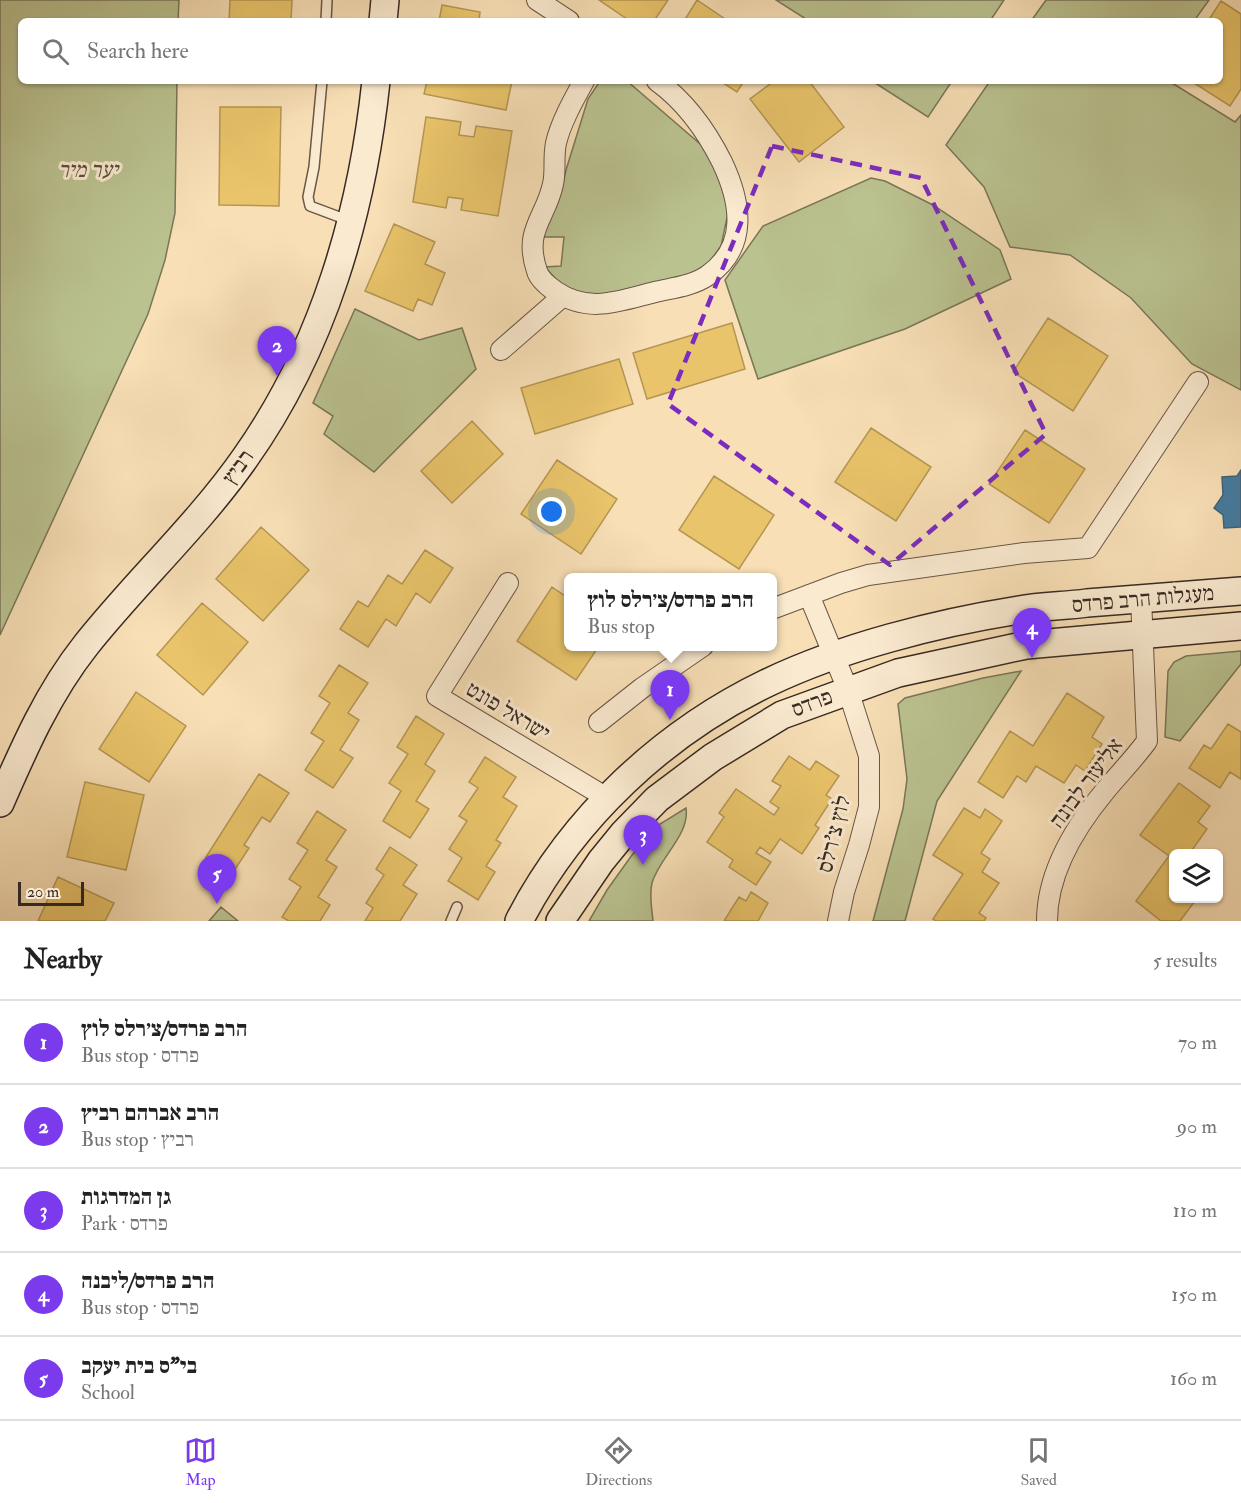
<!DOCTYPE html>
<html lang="en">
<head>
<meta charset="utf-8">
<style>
	body { margin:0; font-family:"IM FELL Double Pica","Frank Ruhl Libre",serif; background:#f6f6f6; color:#222 }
	.controls { position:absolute; right:18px; bottom:18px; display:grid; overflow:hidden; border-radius:9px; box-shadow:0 2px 4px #0004 }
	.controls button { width:54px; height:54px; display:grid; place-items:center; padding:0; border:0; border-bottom:2px solid #e0e0e0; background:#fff; color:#222; font:30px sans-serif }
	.scale { position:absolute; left:18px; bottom:15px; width:66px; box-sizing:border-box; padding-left:6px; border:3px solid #382922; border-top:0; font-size:16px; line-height:21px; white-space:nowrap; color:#382922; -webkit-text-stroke:4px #faead0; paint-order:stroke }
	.you { position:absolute; left:552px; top:512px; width:21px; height:21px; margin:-15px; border:4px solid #fff; border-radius:50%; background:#1a73e8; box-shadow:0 0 0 9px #1a73e833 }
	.badge { display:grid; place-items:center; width:39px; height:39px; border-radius:50%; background:#7c3aed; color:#fff; font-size:20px; font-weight:700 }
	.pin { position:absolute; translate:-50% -50px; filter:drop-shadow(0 2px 3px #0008) }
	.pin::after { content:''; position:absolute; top:32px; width:21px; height:18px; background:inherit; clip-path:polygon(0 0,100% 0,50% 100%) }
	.popup { position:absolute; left:564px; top:573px; width:213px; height:78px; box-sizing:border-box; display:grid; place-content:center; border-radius:9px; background:#fff; filter:drop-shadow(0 2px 4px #0005); font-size:20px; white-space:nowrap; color:#767676 }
	.popup b { font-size:22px; color:#222 }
	.popup::after { content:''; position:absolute; left:50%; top:100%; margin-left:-12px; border:12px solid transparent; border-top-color:#fff }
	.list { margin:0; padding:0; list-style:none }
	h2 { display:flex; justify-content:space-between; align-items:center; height:78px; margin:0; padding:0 24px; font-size:26px }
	h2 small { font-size:20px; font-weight:400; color:#767676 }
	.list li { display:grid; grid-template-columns:39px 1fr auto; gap:18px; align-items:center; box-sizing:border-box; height:84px; padding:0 24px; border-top:2px solid #e0e0e0 }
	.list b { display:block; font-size:22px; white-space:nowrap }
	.list p { margin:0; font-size:20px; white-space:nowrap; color:#767676 }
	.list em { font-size:20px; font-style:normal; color:#767676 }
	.icon { flex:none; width:33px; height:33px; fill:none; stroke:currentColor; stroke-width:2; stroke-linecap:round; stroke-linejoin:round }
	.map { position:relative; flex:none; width:1241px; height:921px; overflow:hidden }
	.search { position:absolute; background:#fff; box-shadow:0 2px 4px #0004; left:18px; right:18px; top:18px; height:66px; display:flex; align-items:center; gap:15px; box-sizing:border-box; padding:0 21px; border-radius:9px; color:#767676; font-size:22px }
	.sheet { height:498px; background:#fff }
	nav { display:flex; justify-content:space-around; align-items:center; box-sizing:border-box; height:84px; border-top:2px solid #e0e0e0; background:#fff; font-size:16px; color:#767676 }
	nav a { display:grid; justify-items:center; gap:3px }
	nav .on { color:#7c3aed }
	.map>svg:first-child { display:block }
	.green { fill:#bac290; stroke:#797659; stroke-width:1.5 }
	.homes { fill:#e9c46a; stroke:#b49654; stroke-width:1.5 }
	.public { fill:#457b9d; stroke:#416278; stroke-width:1.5 }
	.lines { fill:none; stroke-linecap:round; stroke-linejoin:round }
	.lane-casing { stroke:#685647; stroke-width:12 }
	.street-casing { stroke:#685647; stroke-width:22 }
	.secondary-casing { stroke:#382922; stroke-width:30 }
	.lane { stroke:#faead0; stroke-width:9 }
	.street { stroke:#faead0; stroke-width:20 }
	.secondary { stroke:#faead0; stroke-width:27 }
	.marked { fill:none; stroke:#7b2cbf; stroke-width:4.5; stroke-dasharray:12 8; stroke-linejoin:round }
	.labels { text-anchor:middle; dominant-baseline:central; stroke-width:6; stroke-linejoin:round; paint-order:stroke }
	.park-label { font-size:22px; font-style:italic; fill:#584f3e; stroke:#faead0 }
	.street-label { font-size:22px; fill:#382922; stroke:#faead0 }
</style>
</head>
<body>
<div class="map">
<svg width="1241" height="921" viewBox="0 0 1241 921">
	<rect width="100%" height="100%" fill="#f8dfb6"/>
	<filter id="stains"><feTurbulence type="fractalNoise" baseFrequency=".00333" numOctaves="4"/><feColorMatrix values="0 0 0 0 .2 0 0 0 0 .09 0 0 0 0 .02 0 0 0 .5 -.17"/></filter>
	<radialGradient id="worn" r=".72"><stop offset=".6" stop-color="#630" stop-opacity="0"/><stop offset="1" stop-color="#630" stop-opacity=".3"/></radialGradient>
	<path class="green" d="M0 0H179L178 21H21V81H177L175 213 165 260 148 314 0 635Z
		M776 0H1004L990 21H809Z
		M1046 0H1209L1194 21H1031Z
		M600 81H627L706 149 724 190 728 213 721 246 708 264 692 277 609 297 576 293 560 284 545 267 561 266 564 237H543L561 193 566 170 588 99Z
		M872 81H952L928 117Z
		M990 81H1169L1235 122 1241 115V390L1192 364 1131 298 1070 255 1010 247 984 187 946 145Z
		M871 178 885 181 933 205 1000 250 1011 279 905 329 758 379 725 280 763 226Z
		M355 309 419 340 462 328 476 369 374 472 324 434 333 416 313 403Z
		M1241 651V664L1180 741 1165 737 1168 671 1174 662 1186 656Z
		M1021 671 937 801 905 921H873L903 809 907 779 898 704 905 698 983 678Z
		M686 808C690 835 659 858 652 883 649 894 652 910 653 921H589L607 890 632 855 660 824Z
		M221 907 238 921H209Z"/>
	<path class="homes" d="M230 0H292L291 21H229Z
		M599 0H668L654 21H630Z
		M697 0 728 21H684Z
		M1221 1 1241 14V89L1230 106 1191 81H1220V21H1208Z
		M442 5 480 12 479 21H439Z
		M427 81H512L506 110 424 94Z
		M720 81H744L737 92Z
		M774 81H809L844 127 799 162 750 99Z
		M220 107H281L279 206 219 205Z
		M426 117 461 122 459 135 474 137 476 126 512 131 498 216 461 210 463 199 448 197 446 208 413 202Z
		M394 224 435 242 425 264 445 273 432 305 418 299 413 311 365 291Z
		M1048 318 1108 356 1073 411 1013 372Z
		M732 323 745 369 647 399 633 353Z
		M619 359 633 404 535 434 521 388Z
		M472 421 503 454 452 503 421 471Z
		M871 428 931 467 896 521 835 482Z
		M1025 430 1085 469 1049 523 989 484Z
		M557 460 617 499 581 554 521 514Z
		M714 476 774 515 739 569 679 530Z
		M261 527 309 570 263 621 216 579Z
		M425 550 453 568 430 603 416 593 396 626 386 619 368 647 340 629 358 601 368 607 388 575 402 584Z
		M552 587 568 598V646H599L576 680 517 641Z
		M202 603 248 642 203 695 157 655Z
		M339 665 368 683 348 713 359 720 340 750 353 758 333 788 305 770 324 741 311 733 330 703 319 696Z
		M136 692 186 726 149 782 99 749Z
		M1067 693 1104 717 1092 737 1102 744 1085 771 1076 765 1064 783 1036 766 1026 782 1017 776 1003 798 978 782 1010 731 1033 746Z
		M416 716 444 734 425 764 435 771 416 801 429 809 410 838 383 821 401 791 389 783 408 754 397 747Z
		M1228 724 1241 732V779L1230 772 1220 788 1189 768 1204 745 1211 749Z
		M789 756 810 770 816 761 839 776 826 795 832 799 815 825 819 828 802 854 780 839 770 854 760 847 756 853 771 862 756 885 729 867 733 860 707 842 724 817 719 813 736 789 774 815 779 808 770 802 781 786 772 781Z
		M485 757 516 777 503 797 517 806 496 840 501 843 486 866 495 872 478 900 448 881 462 858 449 849 467 821 459 816 478 788 469 782Z
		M259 774 289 793 270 822 262 817 244 845 249 848 232 874 206 857Z
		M85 782 144 795 126 870 67 857Z
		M1179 783 1210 806 1198 822 1207 829 1192 850 1197 854H1174V898H1191L1195 901 1180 921H1161L1136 901 1169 856 1140 835Z
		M964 808 980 818 985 809 1002 821 981 853 990 859 982 872 999 883 979 913 986 918 984 921H936L933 919 963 874 933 855Z
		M317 811 346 830 326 860 337 867 318 897 330 905 320 921H289L282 917 301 887 289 879 308 850 297 843Z
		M390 847 417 865 403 885 417 894 400 921H365L373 908 366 903 384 875 376 869Z
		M58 877 114 903 105 921H38Z
		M751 892 768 903 758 921H724L739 897 746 901Z"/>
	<path class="public" d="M1241 470V527L1224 528 1223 515 1214 508 1223 495 1222 477 1237 476Z"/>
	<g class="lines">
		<defs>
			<path id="lane" d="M326 21 327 0
				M322 81 314 167 308 197 310 206 350 221
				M451 921 457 907"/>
			<path id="street" d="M537 0 569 21
				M584 81C574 99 561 122 556 143 553 157 556 171 553 184 546 218 523 230 537 271 539 279 548 286 555 291 589 314 619 301 655 292 672 288 692 286 707 276 749 247 741 202 722 162 706 130 686 102 657 81
				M501 350 563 296
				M508 583 437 696 607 798
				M809 595 848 690 869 756V807L859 845 844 892 838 921
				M772 609 841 583 868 575 1024 553 1088 548 1198 382
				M599 722 642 688 703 646
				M1047 921C1047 873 1076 826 1105 791 1119 774 1134 759 1147 741L1141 598"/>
			<path id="secondary" d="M383 21 385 0
				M0 803C24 748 48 693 86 645 137 581 198 525 245 458 323 348 362 214 376 81
				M519 921C572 818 663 733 767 683 842 647 937 623 1019 610 1042 606 1065 606 1087 603 1138 599 1190 595 1241 591
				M560 921 601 861 623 834 657 799 713 757 782 715 898 673 1026 645 1241 626"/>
		</defs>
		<use href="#lane" class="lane-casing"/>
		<use href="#street" class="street-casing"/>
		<use href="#secondary" class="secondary-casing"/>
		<use href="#lane" class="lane"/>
		<use href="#street" class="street"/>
		<use href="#secondary" class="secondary"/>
	</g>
	<path class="marked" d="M772 146 921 178 1046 434 890 565 668 404Z"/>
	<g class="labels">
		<g class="park-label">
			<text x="88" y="170">יער מיר</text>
		</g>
		<g class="street-label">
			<text transform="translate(238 467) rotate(-54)">רביץ</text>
			<text transform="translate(1143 599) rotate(-5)">מעגלות הרב פרדס</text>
			<text transform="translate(812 703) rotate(-21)">פרדס</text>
			<text transform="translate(508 711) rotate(31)">ישראל פונט</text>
			<text transform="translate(1086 783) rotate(-53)">אליעזר לבונה</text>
			<text transform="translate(834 834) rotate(-76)">לוץ צ'רלס</text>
		</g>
	</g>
	<rect width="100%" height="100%" filter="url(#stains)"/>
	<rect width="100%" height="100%" fill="url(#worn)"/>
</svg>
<div class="controls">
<button><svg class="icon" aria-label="layers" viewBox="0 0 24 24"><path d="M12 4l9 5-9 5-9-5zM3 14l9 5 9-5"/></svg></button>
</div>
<div class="scale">20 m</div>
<div class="you"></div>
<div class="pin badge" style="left:670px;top:720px">1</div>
<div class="popup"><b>הרב פרדס/צ׳רלס לוץ</b>Bus stop</div>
<div class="pin badge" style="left:277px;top:376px">2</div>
<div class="pin badge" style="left:643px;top:865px">3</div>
<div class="pin badge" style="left:1032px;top:658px">4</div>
<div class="pin badge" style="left:217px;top:904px">5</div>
<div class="search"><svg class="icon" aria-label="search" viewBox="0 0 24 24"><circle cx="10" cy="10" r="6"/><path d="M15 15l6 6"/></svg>Search here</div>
</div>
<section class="sheet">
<h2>Nearby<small>5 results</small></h2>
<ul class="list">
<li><span class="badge">1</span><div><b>הרב פרדס/צ׳רלס לוץ</b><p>Bus stop · פרדס</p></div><em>70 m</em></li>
<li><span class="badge">2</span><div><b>הרב אברהם רביץ</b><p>Bus stop · רביץ</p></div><em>90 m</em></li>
<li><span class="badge">3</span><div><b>גן המדרגות</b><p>Park · פרדס</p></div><em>110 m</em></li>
<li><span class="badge">4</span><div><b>הרב פרדס/ליבנה</b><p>Bus stop · פרדס</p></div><em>150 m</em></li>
<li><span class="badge">5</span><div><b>בי&quot;ס בית יעקב</b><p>School</p></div><em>160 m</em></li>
</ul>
</section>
<nav>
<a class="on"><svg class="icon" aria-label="map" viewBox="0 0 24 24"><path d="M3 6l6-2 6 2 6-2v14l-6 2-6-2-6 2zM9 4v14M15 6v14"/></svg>Map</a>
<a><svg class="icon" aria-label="directions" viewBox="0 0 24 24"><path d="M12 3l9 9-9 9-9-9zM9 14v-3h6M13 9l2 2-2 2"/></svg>Directions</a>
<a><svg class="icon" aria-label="saved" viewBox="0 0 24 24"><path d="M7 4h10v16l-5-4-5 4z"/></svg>Saved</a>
</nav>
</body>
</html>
